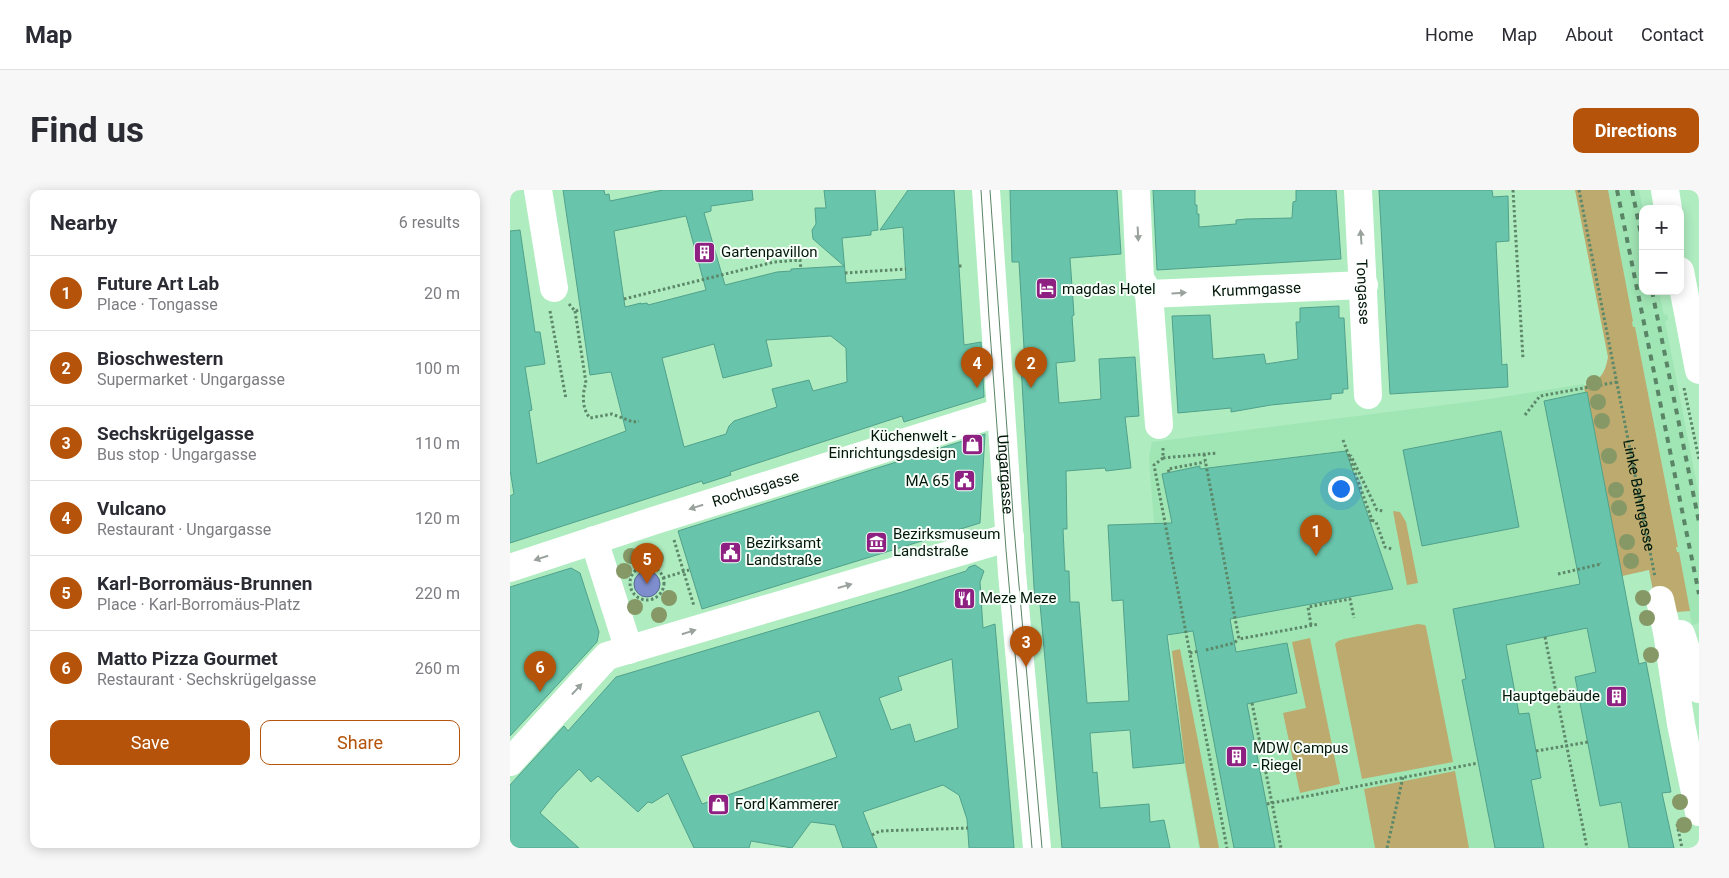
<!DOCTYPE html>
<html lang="en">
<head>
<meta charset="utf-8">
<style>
	body { margin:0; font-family:Roboto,sans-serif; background:#f7f7f7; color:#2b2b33 }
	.controls { position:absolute; right:15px; top:15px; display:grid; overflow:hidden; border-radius:10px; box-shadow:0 2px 12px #0003 }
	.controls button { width:45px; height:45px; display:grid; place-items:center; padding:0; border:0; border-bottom:1px solid #e1e1e2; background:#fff; color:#2b2b33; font:25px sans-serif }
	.you { position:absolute; left:830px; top:298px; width:18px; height:18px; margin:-12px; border:4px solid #fff; border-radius:50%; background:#1a73e8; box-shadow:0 0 0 8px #1a73e833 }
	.badge { display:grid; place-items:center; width:32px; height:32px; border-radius:50%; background:#b45309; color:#fff; font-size:16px; font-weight:700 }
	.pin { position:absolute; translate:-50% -41px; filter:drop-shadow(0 1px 2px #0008) }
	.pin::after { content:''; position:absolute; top:26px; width:18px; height:15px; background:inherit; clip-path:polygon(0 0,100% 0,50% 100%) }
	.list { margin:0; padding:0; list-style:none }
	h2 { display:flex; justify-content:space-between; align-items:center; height:65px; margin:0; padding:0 20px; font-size:21px }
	h2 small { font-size:16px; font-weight:400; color:#7c7c81 }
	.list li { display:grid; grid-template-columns:32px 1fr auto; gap:15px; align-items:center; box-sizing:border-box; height:75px; padding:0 20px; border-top:1px solid #e1e1e2 }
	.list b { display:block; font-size:19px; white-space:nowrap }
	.list p { margin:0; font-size:16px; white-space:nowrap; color:#7c7c81 }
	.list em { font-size:16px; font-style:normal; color:#7c7c81 }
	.actions { display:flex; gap:10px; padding:15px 20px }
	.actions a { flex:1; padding:11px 0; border:1px solid #b45309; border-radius:10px; text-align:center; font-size:18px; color:#b45309 }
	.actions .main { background:#b45309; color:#fff }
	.map { position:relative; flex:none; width:1189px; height:658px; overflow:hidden; border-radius:10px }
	header { display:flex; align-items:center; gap:30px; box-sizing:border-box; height:70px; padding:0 25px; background:#fff; border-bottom:1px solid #e1e1e2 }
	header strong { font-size:24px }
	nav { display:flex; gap:28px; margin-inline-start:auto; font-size:18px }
	.intro { display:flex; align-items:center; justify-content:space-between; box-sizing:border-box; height:120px; padding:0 30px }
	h1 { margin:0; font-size:35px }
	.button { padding:12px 22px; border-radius:10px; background:#b45309; color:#fff; font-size:18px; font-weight:700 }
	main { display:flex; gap:30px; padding:0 30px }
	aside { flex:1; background:#fff; border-radius:10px; box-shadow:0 2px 12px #0003 }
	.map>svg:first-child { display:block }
	.built { fill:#a0e5b4 }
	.green { fill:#bcaa6e }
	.water { fill:#7e8dcd; stroke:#586a92 }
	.building { fill:#68c4aa; stroke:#51a18b; fill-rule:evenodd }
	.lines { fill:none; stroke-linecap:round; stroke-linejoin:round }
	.path { stroke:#5c8769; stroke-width:3; stroke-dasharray:2.5 2.5; stroke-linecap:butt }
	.minor { stroke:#fff; stroke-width:28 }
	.major { stroke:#fff; stroke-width:28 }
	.tram { stroke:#5a8466; stroke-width:1 }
	.rail { stroke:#5a8466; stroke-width:4; stroke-dasharray:6 6; stroke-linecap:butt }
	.tree { fill:#869866 }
	.oneway { fill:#99a29c }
	.labels { text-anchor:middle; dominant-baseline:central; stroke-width:4; stroke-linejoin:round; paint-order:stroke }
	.poi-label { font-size:15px; fill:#011708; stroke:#f8fef9; text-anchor:start }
	.street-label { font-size:15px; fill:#011708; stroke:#f8fef9 }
</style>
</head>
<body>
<header>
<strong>Map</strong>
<nav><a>Home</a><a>Map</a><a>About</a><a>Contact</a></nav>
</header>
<div class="intro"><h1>Find us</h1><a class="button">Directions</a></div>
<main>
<aside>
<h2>Nearby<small>6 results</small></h2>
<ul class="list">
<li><span class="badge">1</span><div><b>Future Art Lab</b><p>Place · Tongasse</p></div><em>20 m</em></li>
<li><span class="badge">2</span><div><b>Bioschwestern</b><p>Supermarket · Ungargasse</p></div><em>100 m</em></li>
<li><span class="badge">3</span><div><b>Sechskrügelgasse</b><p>Bus stop · Ungargasse</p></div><em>110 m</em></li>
<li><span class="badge">4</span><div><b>Vulcano</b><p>Restaurant · Ungargasse</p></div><em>120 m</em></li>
<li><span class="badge">5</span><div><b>Karl-Borromäus-Brunnen</b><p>Place · Karl-Borromäus-Platz</p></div><em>220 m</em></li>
<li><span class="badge">6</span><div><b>Matto Pizza Gourmet</b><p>Restaurant · Sechskrügelgasse</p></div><em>260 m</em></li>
</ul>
<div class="actions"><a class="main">Save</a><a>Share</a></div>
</aside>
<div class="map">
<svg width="1189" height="658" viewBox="0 0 1189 658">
	<rect width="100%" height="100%" fill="#afecc0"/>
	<path class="built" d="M1098 0H1129L1133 19V101H1149L1154 125 1157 124 1158 130 1155 131 1189 306V433L1182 435 1169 362H1167L1166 357H1168L1125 137 1123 138 1122 132 1123 131Z
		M1074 194 1075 202H1077L1129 474 1136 472 1148 536 1161 602 1152 604 1164 658H689L674 573 655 408 644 333 639 268 642 252 966 211Z"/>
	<path class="green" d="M1065 0H1098L1123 131 1122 132 1123 137H1125L1168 357H1166L1167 362H1169L1180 421 1166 422 1145 411 1139 380 1112 386 1077 202 1075 203 1074 196C1090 191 1095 184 1098 167Z
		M883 321 890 322 896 332 908 393 897 395Z
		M908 434 915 435 916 437 943 572 852 589 825 454 828 451 834 449Z
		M800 448 830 594 790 603 773 523 796 518 782 452Z
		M670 459 709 658H690L675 573 662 461Z
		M945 581 959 658H865L854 599Z"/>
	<path class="water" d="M124 394a13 13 0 1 1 26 0a13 13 0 1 1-26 0Z"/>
	<path class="building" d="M53 0H94L95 5 99 4 100 11 153 0H242L243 10 201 16V21L194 23 215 95 267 82 281 81V79L334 76 303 49 302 40 306 34 305 18H316L314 0H365L368 40 361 41V45L332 48 336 93 396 89 393 37 370 40 398 0H444L454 155 471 152 474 207 394 232 392 226 220 282 221 285 193 294 192 291 0 353V306L4 304 0 280V41L10 40 25 142H30L35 174 15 177 22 220 19 221 27 274 116 241 101 182 80 185ZM176 26 196 100 138 115 137 113 131 114V113L115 117 104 41ZM321 146 336 158 337 192 303 201 299 190 262 199 267 217 224 231 219 236 216 244 174 257 152 168 204 154 213 188 262 176 256 150Z
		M500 0H607L611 64 560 68 564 125 562 126 565 171 546 173 549 213 591 209 589 169 625 167 629 226 615 227 621 278 596 281 595 278 556 281 557 339H553L555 381H559L560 412H569L577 513 619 511 613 410 602 411 598 335 662 333 652 284 690 276V279L836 261 883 399 720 429 726 462 777 453 787 503 737 514 765 658H724L683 441 657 445 674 573 623 578 620 540 580 543 583 583 587 582 590 618 639 614 640 632 654 630 660 658H552L530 414H525L511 175H515L509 72H502Z
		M643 0H685V15H687V24H689V37L726 34V30L736 29 782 28 783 12 786 11V0H826L831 69 647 80Z
		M869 0H982L983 7 998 6 999 51 986 52 992 175 997 174 998 197 880 204Z
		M829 116V128H834L838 199H833V203L821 204V209L761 215 721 222V218L668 223 662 126 700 125 703 169 754 164 756 174 788 169 786 132H790V118Z
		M1077 202 1129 474 1136 472 1161 602 1152 603 1164 658H1119L1111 612 1090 616 1065 487 1086 482 1077 438 996 455 1009 524 1019 523 1031 588 1021 590 1034 658H985L952 490 956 489 943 419 1070 394 1034 211Z
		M991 241 1009 337 912 356 893 260Z
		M475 244 470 333 192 419 168 341Z
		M465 375 474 381 470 392 473 438 485 434 504 658H459L457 629 449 605 433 595 353 622 367 658H333L325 635 301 632 282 658 241 651 239 658H184L158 603 142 613 138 612 128 622 88 586 81 592 69 579 46 603 30 623 69 658H0V595L54 536 58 541 106 487 392 402 456 381 459 377ZM442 469 448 538 405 552 400 534 381 540 369 508 392 500 388 487ZM309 521 327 567 192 614 171 566Z
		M61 378 70 383 89 442 87 452 0 546V397Z"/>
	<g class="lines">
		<g class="path">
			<path d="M1003 0 1013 169"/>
			<path id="s1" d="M1069 0 1145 387"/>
			<path d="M449 76H453"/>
			<path d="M335 83 396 79"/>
			<path d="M114 109 264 72 290 70 291 79"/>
			<path d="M59 114 65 121 70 120"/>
			<path d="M40 121 56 209"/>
			<path d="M65 121 76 193C72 204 72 219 80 228L102 224 123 232 129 231"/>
			<path d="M1174 198 1189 269"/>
			<path d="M1015 225 1030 206 1107 192"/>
			<path d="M833 250 839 266"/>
			<path d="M653 258V268L707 263"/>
			<path d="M694 264 729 449 809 434"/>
			<path d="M653 268 644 275 717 658"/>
			<path d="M659 282 658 279 695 272"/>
			<path d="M862 330 866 332 875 357 882 359"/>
			<path d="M860 331 862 330 839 266H841L867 320 874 321"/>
			<path d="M164 350 184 416"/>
			<circle cx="137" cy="393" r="17"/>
			<path d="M1048 384 1091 374 1090 373"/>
			<path d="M153 388 179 380"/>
			<path d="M801 435 798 417 840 409 844 428"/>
			<path d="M1035 447 1077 658"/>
			<path d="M696 460 724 453 729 449"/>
			<path d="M680 463 689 461"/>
			<path d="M742 513 771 658"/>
			<path d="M1026 561 1078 552"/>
			<path d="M757 614 968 573"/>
			<path d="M1167 634 1172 658"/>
			<path d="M362 645 370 641 458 638"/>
			<path d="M877 658 893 587"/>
		</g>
		<g class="minor">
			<path d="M28 0 44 98"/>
			<path id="s2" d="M626 0 630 88 639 104 854 95"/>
			<path id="s3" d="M848 0 858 205"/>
			<path d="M1155 0 1158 19"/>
			<path d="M1170 81 1189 180"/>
			<path d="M639 104 649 235"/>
			<path d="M84 350 119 460"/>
			<path id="s4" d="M0 378 146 330 491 222"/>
			<path d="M1150 410 1157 442 1171 534 1189 622"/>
			<path d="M1166 445 1171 444 1189 499"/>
			<path d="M0 572 97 466 500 347"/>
		</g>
		<path class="major" id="s5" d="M476 0 502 383 527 658"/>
		<path class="tram" d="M471 0 479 128 496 360 522 658
			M480 0 504 338 532 658"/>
		<path class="rail" d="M1107 0 1189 404
			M1122 0 1133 54
			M1142 101 1189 332"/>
	</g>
	<g class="tree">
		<circle cx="1084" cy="193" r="8"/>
		<circle cx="1088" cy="212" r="8"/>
		<circle cx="1092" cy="231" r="8"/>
		<circle cx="1099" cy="266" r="8"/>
		<circle cx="1106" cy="300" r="8"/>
		<circle cx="1109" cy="318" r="8"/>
		<circle cx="1117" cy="352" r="8"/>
		<circle cx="121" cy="366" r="8"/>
		<circle cx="146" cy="368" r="8"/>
		<circle cx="1121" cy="371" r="8"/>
		<circle cx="114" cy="381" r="8"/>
		<circle cx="159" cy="408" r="8"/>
		<circle cx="1133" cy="408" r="8"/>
		<circle cx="125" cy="417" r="8"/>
		<circle cx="149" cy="425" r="8"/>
		<circle cx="1137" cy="428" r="8"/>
		<circle cx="1141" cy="465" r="8"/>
		<circle cx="1170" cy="612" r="8"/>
		<circle cx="1174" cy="635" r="8"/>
	</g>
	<defs><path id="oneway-solid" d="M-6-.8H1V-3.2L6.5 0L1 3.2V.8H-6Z" transform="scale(1.25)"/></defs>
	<g class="oneway">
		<use href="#oneway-solid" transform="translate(628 44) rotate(87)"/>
		<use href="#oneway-solid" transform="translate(851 47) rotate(-94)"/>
		<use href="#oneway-solid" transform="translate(669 103) rotate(-3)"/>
		<use href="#oneway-solid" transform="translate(186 317) rotate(163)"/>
		<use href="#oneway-solid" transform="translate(31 368) rotate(162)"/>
		<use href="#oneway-solid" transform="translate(335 396) rotate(-16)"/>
		<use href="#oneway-solid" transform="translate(179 442) rotate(-17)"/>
		<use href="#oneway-solid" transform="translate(67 499) rotate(-47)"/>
	</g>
	<defs>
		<symbol id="building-square" viewBox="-11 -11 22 22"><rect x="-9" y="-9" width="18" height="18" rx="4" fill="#8e2082" stroke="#f8fef9"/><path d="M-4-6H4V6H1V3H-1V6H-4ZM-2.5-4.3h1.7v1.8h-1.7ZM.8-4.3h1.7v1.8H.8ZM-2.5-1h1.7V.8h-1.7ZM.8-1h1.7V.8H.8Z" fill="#fff"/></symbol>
		<symbol id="hotel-square" viewBox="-11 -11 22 22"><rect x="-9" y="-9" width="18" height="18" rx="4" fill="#8e2082" stroke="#f8fef9"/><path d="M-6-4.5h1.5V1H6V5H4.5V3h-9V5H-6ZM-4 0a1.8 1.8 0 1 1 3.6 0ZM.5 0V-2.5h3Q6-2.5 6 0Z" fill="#fff"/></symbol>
		<symbol id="shop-square" viewBox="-11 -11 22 22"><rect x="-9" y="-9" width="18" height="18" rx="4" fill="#8e2082" stroke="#f8fef9"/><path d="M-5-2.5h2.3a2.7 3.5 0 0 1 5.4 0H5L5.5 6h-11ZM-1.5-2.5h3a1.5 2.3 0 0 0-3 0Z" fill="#fff"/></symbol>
		<symbol id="civic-square" viewBox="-11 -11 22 22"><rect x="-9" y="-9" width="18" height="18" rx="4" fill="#8e2082" stroke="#f8fef9"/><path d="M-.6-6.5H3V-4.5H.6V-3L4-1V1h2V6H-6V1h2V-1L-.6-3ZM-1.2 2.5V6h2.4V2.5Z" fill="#fff"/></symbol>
		<symbol id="museum-square" viewBox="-11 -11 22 22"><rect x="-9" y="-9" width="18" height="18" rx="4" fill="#8e2082" stroke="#f8fef9"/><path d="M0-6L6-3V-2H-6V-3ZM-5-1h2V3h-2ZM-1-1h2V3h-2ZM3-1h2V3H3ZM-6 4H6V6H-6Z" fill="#fff"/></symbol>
		<symbol id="restaurant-square" viewBox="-11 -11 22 22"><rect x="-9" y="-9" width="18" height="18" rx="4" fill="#8e2082" stroke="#f8fef9"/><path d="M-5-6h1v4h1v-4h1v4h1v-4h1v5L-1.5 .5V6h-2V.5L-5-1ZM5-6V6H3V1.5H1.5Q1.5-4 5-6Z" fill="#fff"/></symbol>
	</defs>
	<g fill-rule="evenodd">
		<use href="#building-square" x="182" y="50" width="25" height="25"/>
		<use href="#hotel-square" x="524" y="86" width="25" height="25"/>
		<use href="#shop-square" x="450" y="242" width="25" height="25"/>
		<use href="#civic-square" x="442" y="278" width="25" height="25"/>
		<use href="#museum-square" x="354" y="340" width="25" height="25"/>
		<use href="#civic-square" x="208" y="350" width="25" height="25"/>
		<use href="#restaurant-square" x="442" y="396" width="25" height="25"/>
		<use href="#building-square" x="1094" y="494" width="25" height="25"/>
		<use href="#building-square" x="714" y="554" width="25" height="25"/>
		<use href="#shop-square" x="196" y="602" width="25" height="25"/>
	</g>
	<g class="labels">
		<g class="poi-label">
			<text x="211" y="62">Gartenpavillon</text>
			<text x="552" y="99">magdas Hotel</text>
			<text x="446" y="246" text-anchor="end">Küchenwelt -<tspan x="446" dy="17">Einrichtungsdesign</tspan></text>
			<text x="439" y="291" text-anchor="end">MA 65</text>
			<text x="383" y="344">Bezirksmuseum<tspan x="383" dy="17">Landstraße</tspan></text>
			<text x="236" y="353">Bezirksamt<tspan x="236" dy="17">Landstraße</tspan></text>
			<text x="470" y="408">Meze Meze</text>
			<text x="1090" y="506" text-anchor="end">Hauptgebäude</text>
			<text x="743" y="558">MDW Campus<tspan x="743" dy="17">- Riegel</tspan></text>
			<text x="225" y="614">Ford Kammerer</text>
		</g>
		<g class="street-label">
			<text stroke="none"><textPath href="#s2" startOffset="214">Krummgasse</textPath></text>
			<text stroke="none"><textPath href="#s3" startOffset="102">Tongasse</textPath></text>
			<text stroke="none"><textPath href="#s5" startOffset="285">Ungargasse</textPath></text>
			<text stroke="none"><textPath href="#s4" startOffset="258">Rochusgasse</textPath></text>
			<text stroke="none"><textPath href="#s1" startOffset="311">Linke Bahngasse</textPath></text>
		</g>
	</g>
</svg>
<div class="controls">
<button>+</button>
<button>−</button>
</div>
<div class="you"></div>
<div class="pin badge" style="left:806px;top:366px">1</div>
<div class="pin badge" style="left:521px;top:198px">2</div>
<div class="pin badge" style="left:516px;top:477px">3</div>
<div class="pin badge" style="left:467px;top:198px">4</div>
<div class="pin badge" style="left:137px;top:394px">5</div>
<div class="pin badge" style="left:30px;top:502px">6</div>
</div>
</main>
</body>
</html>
